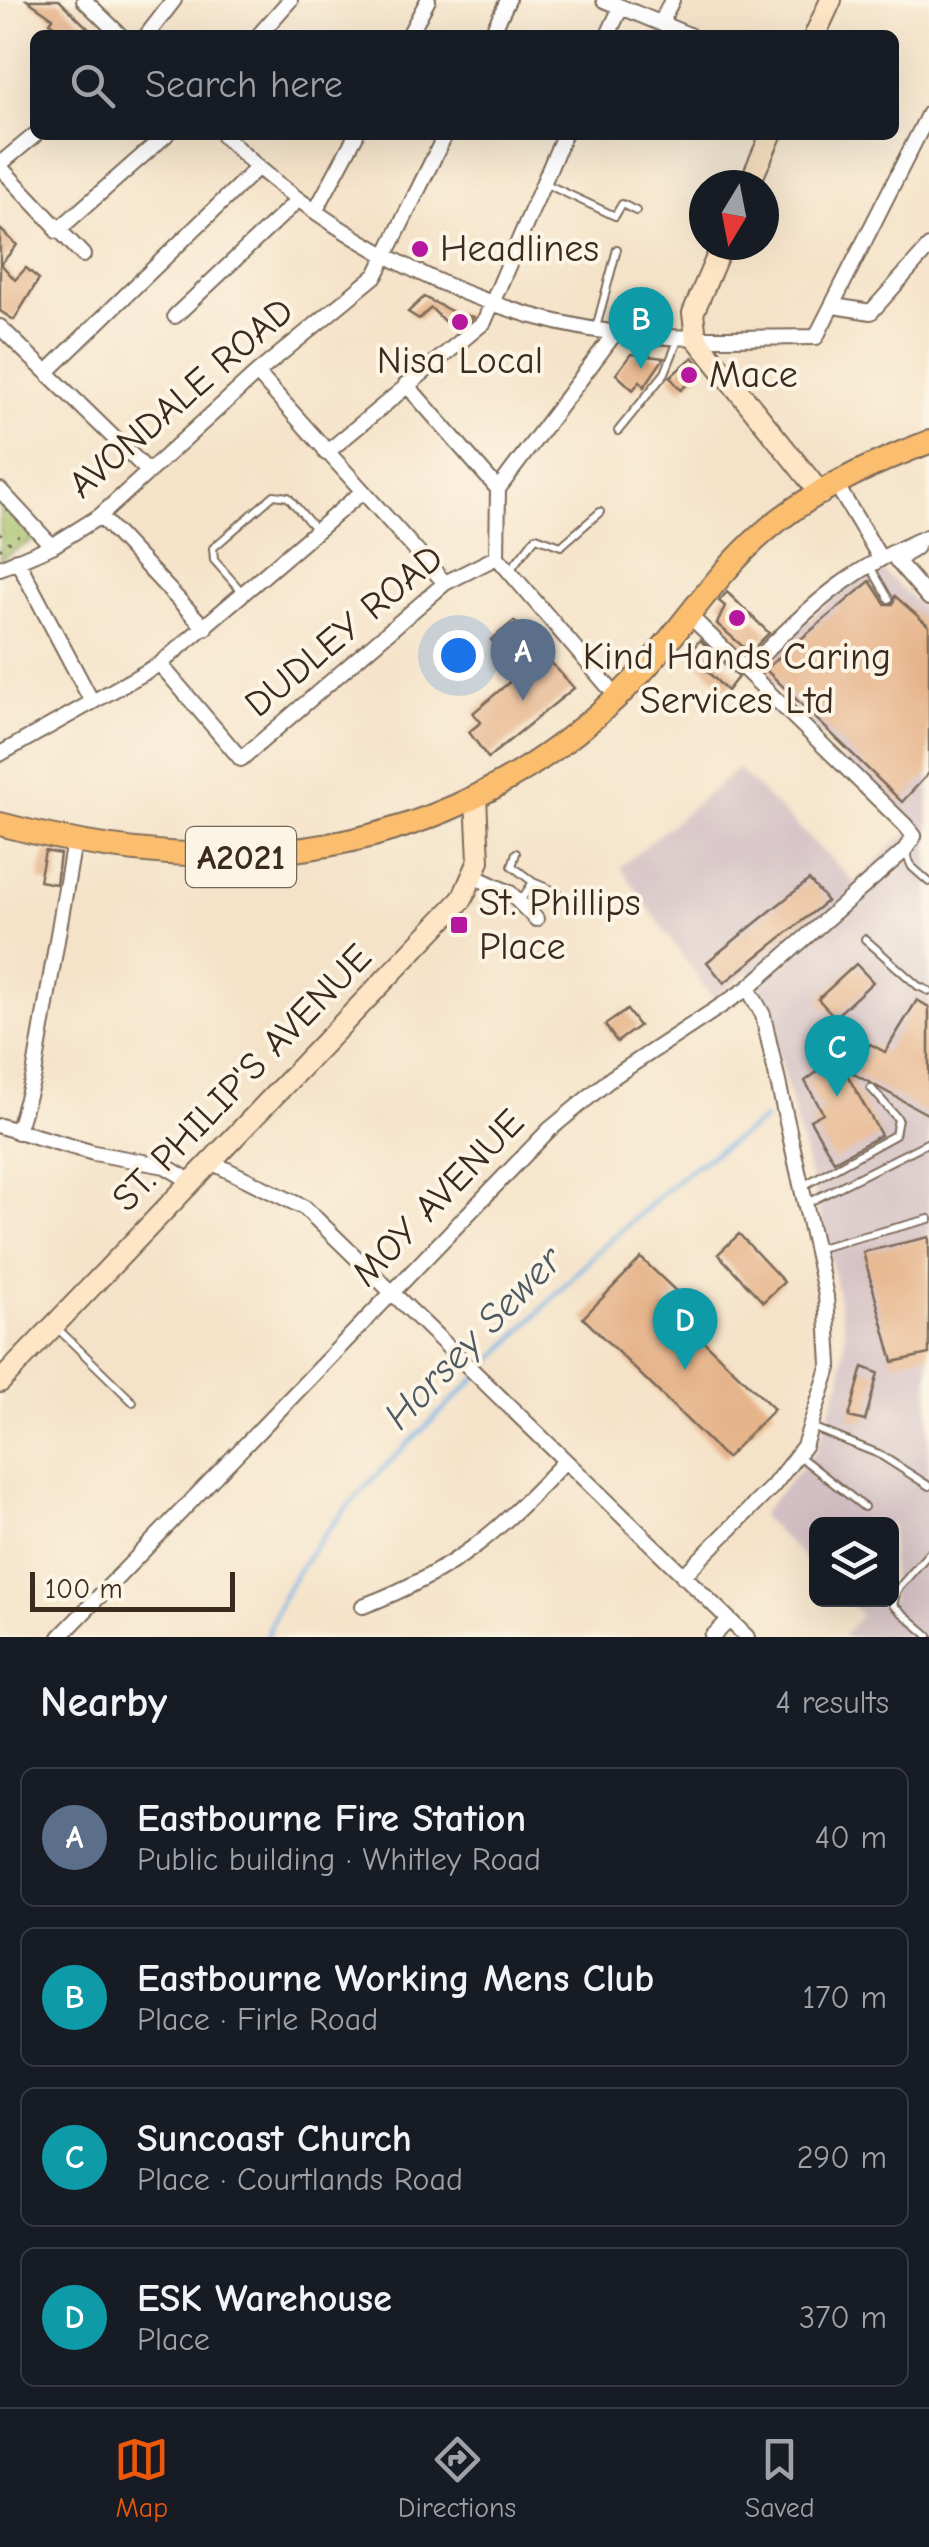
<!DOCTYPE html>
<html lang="en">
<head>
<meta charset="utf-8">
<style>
	body { margin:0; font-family:"Comic Neue",sans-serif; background:#242831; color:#f1f3f6 }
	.controls { position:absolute; right:30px; bottom:30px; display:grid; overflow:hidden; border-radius:15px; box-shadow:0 10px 40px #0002 }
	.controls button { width:90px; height:90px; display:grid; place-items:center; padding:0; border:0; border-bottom:2px solid #363941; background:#171b24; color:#f1f3f6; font:50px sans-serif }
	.compass { position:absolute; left:689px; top:170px; width:90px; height:90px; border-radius:50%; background:#171b24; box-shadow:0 10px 40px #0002; rotate:190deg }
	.scale { position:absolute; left:30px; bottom:25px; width:205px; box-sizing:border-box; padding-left:10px; border:5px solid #3b2a1e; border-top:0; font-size:28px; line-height:35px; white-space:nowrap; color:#3b2a1e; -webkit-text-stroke:8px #fcf5e5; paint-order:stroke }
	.you { position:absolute; left:458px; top:655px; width:35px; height:35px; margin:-25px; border:8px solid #fff; border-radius:50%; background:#1a73e8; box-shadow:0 0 0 15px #1a73e833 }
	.badge { display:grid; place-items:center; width:65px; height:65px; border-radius:50%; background:#ea580c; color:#fff; font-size:32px; font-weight:700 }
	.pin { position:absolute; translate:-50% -82px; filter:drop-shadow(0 2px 5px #0008) }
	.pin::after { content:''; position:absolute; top:52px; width:35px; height:30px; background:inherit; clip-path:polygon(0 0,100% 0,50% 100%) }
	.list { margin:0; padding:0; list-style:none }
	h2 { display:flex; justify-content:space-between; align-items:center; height:130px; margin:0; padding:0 40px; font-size:42px }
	h2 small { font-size:32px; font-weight:400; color:#9ea1a6 }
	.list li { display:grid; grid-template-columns:65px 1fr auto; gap:30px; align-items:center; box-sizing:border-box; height:140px; margin:0 20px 20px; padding:0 20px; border:2px solid #363941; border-radius:15px }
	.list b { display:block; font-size:38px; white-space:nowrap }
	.list p { margin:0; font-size:32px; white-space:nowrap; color:#9ea1a6 }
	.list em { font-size:32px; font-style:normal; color:#9ea1a6 }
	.icon { flex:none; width:55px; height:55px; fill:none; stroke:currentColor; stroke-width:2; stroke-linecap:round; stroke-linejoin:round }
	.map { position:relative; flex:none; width:929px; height:1637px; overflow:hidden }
	.search { position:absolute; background:#171b24; box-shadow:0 10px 40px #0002; left:30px; right:30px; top:30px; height:110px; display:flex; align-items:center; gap:25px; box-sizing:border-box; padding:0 35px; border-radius:15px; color:#9ea1a6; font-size:38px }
	.sheet { height:770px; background:#171b24 }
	nav { display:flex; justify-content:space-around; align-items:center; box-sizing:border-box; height:140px; border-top:2px solid #363941; background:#171b24; font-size:28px; color:#9ea1a6 }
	nav a { display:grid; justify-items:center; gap:5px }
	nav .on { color:#ea580c }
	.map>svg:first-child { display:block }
	.industrial { fill:#d2bec3 }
	.green { fill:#a2c068; stroke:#6e7543; stroke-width:2.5 }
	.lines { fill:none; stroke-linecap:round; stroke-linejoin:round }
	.stream { stroke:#71b2e6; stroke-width:4 }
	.building { fill:#e6b48a }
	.lane-casing { stroke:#7c6b5a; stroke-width:10 }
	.street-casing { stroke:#7c6b5a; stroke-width:18 }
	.secondary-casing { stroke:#7c6b5a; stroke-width:24 }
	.primary-casing { stroke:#7c6b5a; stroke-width:26 }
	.path { stroke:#7c6b5a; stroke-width:2.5; stroke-dasharray:2.5 8; stroke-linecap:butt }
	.lane { stroke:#fff; stroke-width:6 }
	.street { stroke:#fff; stroke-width:14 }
	.secondary { stroke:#fde5c5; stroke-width:20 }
	.primary { stroke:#fbbd6e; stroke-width:22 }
	.poi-dot { fill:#b5179e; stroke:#fcf5e5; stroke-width:4 }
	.labels { text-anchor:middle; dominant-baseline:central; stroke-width:8; stroke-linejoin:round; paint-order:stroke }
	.shield { fill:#fcf5e5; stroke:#75675a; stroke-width:2.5 }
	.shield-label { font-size:35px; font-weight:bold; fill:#3b2a1e }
	.poi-label { font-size:38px; fill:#3b2a1e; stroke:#fcf5e5; text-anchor:start }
	.street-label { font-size:38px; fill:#3b2a1e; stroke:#fcf5e5 }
	.water-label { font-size:40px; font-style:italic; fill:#4e5a64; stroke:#fcf5e5 }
</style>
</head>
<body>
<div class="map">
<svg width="929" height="1637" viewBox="0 0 929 1637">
	<rect width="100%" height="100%" fill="#fcf5e5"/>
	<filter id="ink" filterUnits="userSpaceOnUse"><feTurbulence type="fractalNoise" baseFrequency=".01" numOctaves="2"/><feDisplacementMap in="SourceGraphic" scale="20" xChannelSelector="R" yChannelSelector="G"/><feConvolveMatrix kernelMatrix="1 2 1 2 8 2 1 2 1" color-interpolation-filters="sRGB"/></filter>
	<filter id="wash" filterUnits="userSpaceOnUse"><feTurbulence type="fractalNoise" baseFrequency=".0048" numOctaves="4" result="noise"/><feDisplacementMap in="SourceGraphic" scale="40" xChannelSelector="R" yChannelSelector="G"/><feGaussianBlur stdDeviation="2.25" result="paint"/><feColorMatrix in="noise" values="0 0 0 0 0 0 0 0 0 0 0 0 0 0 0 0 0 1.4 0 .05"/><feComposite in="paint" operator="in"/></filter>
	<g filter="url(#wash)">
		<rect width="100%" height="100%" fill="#f5e3c9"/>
		<path class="industrial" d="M875 563 929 615V1637H842L861 1615 846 1600H892V1524H816V1570L760 1515 815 1452 841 1380 845 1332 829 1250 762 990 748 971 713 999 620 867 738 769 855 883 900 838 913 834 757 665Z"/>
		<path class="green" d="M0 499 38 537 0 559Z"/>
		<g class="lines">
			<path class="stream" d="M482 1371 595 1254 683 1175 765 1119
				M267 1637C293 1544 407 1446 476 1378"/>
		</g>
		<g id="blocks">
			<path class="building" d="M27 0H59L95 35H64L50 22 53 18Z
				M0 229 17 245 1 264 15 280 26 268 39 279 14 320 0 311Z
				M424 297 453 312 473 317 455 332 431 308 419 319 408 312Z
				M631 354 664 358 644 387 640 381 633 390 616 374Z
				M693 357 704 370 681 390 670 377Z
				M870 581 885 604H893L895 596 929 626V773L902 802 765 669Z
				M727 592 769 633 757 645 755 657 717 624 725 606 719 601Z
				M514 621 574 688 488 758 469 732 481 722 473 713 520 673 491 640Z
				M700 640 738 677 727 691 689 653Z
				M45 851 60 854 56 884 39 881Z
				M809 880 827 901 724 983 707 962Z
				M856 964 873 982 835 1017 818 999Z
				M917 1000 929 1007V1115L854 1074 870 1044 885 1052Z
				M627 1010 639 1026 617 1042 605 1025Z
				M837 1057 881 1135 834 1161 810 1120 823 1113 805 1081Z
				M739 1234 784 1282 763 1302 718 1254Z
				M929 1237V1354L893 1362 863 1252Z
				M641 1258 678 1293 666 1305 774 1409 726 1458 583 1318Z
				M863 1367 878 1373 865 1421 849 1417Z"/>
		</g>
	</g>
	<g filter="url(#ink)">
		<use href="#blocks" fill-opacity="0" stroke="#7c6b5a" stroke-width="2.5"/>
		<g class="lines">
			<defs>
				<path id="lane" d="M544 183 615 216 622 204 636 211
					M596 328 617 249
					M618 431 665 373 679 338
					M871 568 889 599
					M510 570 536 537 561 546 600 512
					M243 593 214 560 213 548 274 495 288 497 317 531
					M905 852 912 867 929 882
					M516 853 512 866 533 882 521 900
					M533 882 557 892
					M865 939 918 986 929 991
					M801 1187 895 1135 898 1119 871 1088
					M805 1204 929 1142
					M815 1249 929 1219
					M55 1326 133 1402
					M814 1428 879 1454 929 1486
					M799 1456 864 1507
					M929 1553 897 1590 893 1605 929 1636"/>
				<path id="street" d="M84 0 120 35
					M604 0 689 35
					M661 23 672 0
					M147 35 174 0
					M259 35 290 0
					M409 35 428 0
					M491 35 508 0
					M608 35 621 7
					M223 135C326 236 474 316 618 333 683 341 750 337 816 337L929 113
					M0 164 35 135
					M0 167 83 255
					M316 210 356 135
					M57 231 166 135
					M834 306 871 312 929 247
					M175 316 298 200
					M0 327 149 472
					M47 372 257 168
					M257 373 445 583
					M406 384 498 489
					M326 453 484 322 564 135
					M837 486 879 556
					M0 490 52 546
					M100 516 205 628
					M916 547 897 561 929 598
					M497 557 498 489 615 333
					M497 557 617 697
					M17 560 91 700
					M0 568 52 546 100 516 257 373 376 275 445 135
					M765 652C818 598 858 565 929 536
					M160 664 241 759 445 583 497 557
					M0 754 160 664 362 492
					M475 877 510 893 536 919
					M0 1126 94 1153 165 1166 192 1182
					M17 1132 34 1075 74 841
					M211 1162 305 1208 747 1637
					M683 1576 773 1486 804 1446 830 1365 826 1296 763 1015 748 988
					M363 1606C456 1571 498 1532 565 1461
					M60 1637 549 1130 613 1077 748 988 904 851 914 836 905 825 691 617
					M712 1637 729 1620"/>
				<path id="secondary" d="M815 35 831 0
					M749 185 771 135
					M722 245 693 313 696 338 821 494
					M0 1382 462 899 479 861 476 797"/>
				<path id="primary" d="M0 824C224 884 442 863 617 697 671 647 708 581 763 533 808 493 873 463 929 442"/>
			</defs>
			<use href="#lane" class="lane-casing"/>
			<use href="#street" class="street-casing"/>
			<use href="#secondary" class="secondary-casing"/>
			<use href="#primary" class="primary-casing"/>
			<path class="path" d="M0 533 8 542
				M0 549 23 532"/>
			<use href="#lane" class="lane"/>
			<use href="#street" class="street"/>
			<use href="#secondary" class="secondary"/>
			<use href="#primary" class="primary"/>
		</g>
	</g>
	<g class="poi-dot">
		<circle cx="420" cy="249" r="10"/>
		<circle cx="460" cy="322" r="10"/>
		<circle cx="689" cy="375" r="10"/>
		<circle cx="737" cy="618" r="10"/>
		<rect x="449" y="915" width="20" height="20" rx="5"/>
	</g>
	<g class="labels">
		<rect class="shield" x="186" y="827" width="110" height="60" rx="8"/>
		<g class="shield-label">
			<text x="241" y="857">A2021</text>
		</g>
		<g class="poi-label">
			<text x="440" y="249">Headlines</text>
			<text x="460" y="361" text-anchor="middle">Nisa Local</text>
			<text x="709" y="375">Mace</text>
			<text x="737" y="657" text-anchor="middle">Kind Hands Caring<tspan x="737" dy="44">Services Ltd</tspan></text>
			<text x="479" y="903">St. Phillips<tspan x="479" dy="44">Place</tspan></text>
		</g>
		<g class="street-label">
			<text transform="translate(181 398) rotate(-41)">AVONDALE ROAD</text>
			<text transform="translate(344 631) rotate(-40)">DUDLEY ROAD</text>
			<text transform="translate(242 1078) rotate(-46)">ST. PHILIP'S AVENUE</text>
			<text transform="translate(438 1198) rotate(-46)">MOY AVENUE</text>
		</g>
		<g class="water-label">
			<text transform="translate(473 1338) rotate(-46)">Horsey Sewer</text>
		</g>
	</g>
</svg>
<div class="controls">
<button><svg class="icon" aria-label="layers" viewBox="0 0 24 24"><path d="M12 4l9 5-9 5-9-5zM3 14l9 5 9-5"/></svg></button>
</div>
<svg class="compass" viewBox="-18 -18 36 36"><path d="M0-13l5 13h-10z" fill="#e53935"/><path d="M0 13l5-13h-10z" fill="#9ea1a6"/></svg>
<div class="scale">100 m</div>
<div class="you"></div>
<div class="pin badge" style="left:523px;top:701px;background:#5c6f8a">A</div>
<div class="pin badge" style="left:641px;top:369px;background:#0f9aa8">B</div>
<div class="pin badge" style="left:837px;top:1097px;background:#0f9aa8">C</div>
<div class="pin badge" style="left:685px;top:1370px;background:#0f9aa8">D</div>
<div class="search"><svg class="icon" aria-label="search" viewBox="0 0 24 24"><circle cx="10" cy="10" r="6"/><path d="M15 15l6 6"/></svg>Search here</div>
</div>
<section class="sheet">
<h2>Nearby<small>4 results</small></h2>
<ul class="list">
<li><span class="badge" style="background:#5c6f8a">A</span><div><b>Eastbourne Fire Station</b><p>Public building · Whitley Road</p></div><em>40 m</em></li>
<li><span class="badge" style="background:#0f9aa8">B</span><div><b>Eastbourne Working Mens Club</b><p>Place · Firle Road</p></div><em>170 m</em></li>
<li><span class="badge" style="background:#0f9aa8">C</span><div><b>Suncoast Church</b><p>Place · Courtlands Road</p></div><em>290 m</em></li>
<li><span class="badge" style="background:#0f9aa8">D</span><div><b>ESK Warehouse</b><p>Place</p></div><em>370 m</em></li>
</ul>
</section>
<nav>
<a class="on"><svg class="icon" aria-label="map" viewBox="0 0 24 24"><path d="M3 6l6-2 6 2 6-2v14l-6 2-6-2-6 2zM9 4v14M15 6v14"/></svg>Map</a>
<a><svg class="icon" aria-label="directions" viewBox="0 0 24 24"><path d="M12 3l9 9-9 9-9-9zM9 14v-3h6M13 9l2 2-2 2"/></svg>Directions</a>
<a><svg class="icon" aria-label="saved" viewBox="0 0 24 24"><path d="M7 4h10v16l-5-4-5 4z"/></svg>Saved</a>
</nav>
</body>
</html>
